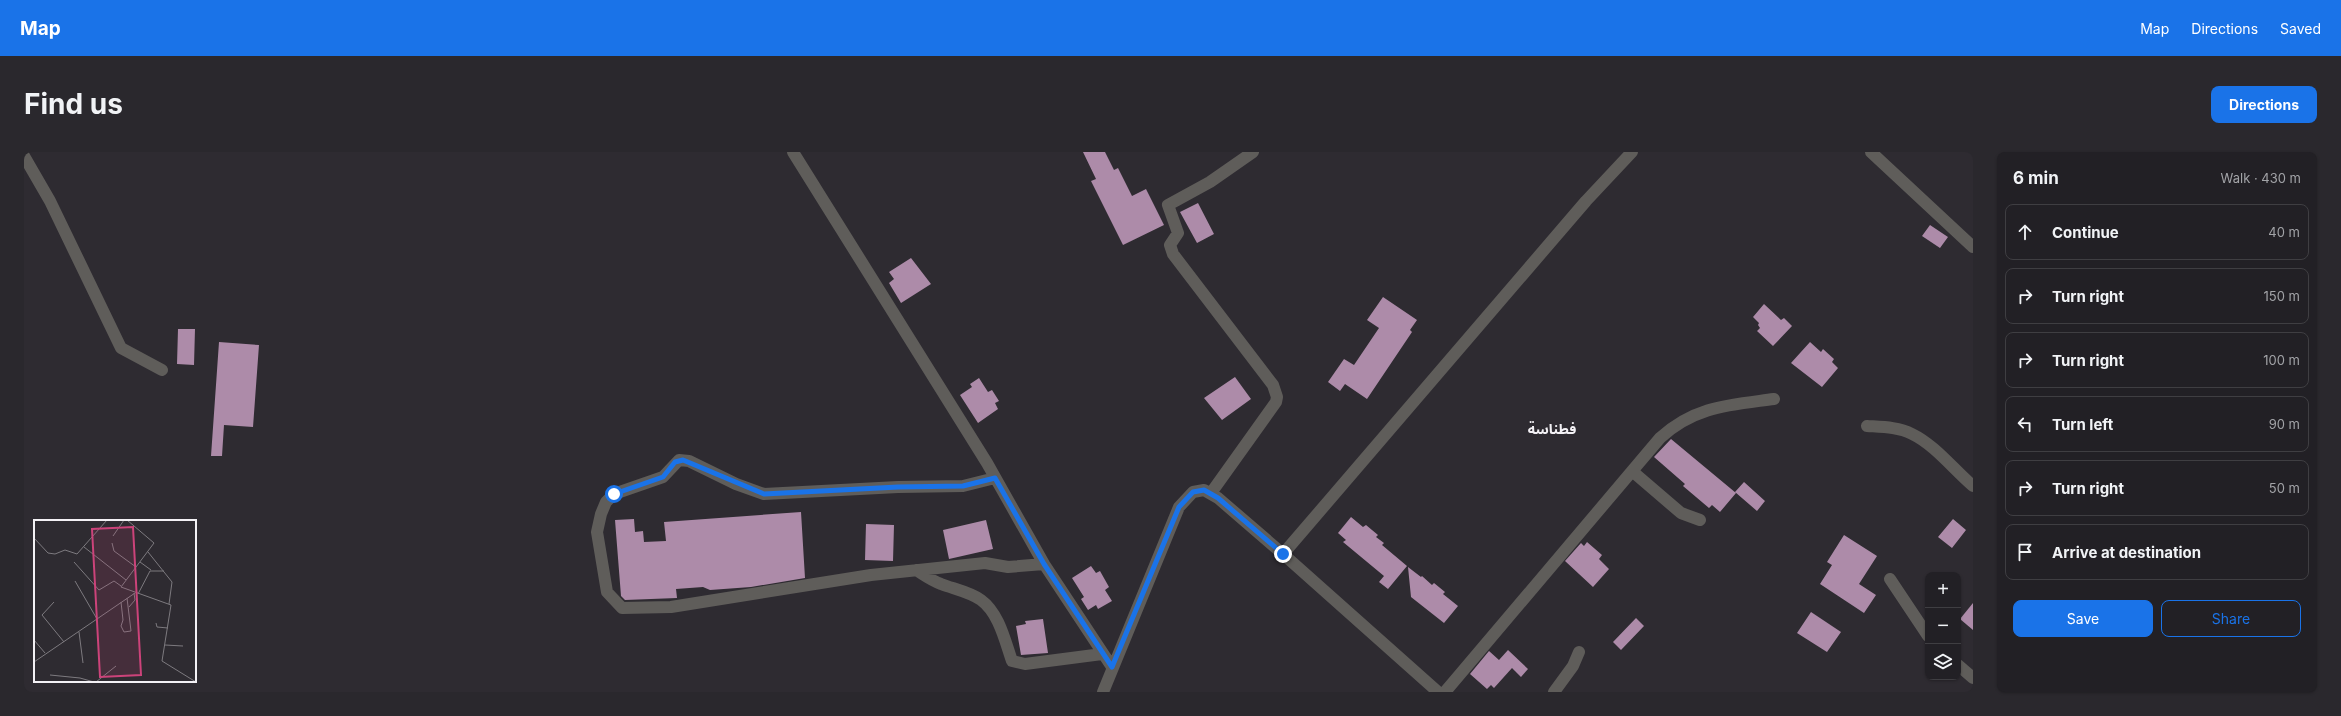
<!DOCTYPE html>
<html lang="en">
<head>
<meta charset="utf-8">
<style>
	body { margin:0; font-family:Inter,"Noto Sans Arabic",sans-serif; background:#2a282d; color:#f1f3f6 }
	.controls { position:absolute; right:12px; bottom:12px; display:grid; overflow:hidden; border-radius:8px; box-shadow:0 1px 3px #0004 }
	.controls button { width:36px; height:36px; display:grid; place-items:center; padding:0; border:0; border-bottom:1px solid #3f3e42; background:#222025; color:#f1f3f6; font:20px sans-serif }
	.stop { position:absolute; width:12px; height:12px; margin:-9px; border:3px solid #1a73e8; border-radius:50%; background:#fff }
	.stop.end { background:#1a73e8; border-color:#fff; box-shadow:0 1px 4px #0008 }
	.list { margin:0; padding:0; list-style:none }
	h2 { display:flex; justify-content:space-between; align-items:center; height:52px; margin:0; padding:0 16px; font-size:17px }
	h2 small { font-size:13px; font-weight:400; color:#a2a3a7 }
	.list li { display:grid; grid-template-columns:26px 1fr auto; gap:12px; align-items:center; box-sizing:border-box; height:56px; margin:0 8px 8px; padding:0 8px; border:1px solid #3f3e42; border-radius:8px }
	.list b { display:block; font-size:15px; white-space:nowrap }
	.list em { font-size:13px; font-style:normal; color:#a2a3a7 }
	.actions { display:flex; gap:8px; padding:12px 16px }
	.actions a { flex:1; padding:9px 0; border:1px solid #1a73e8; border-radius:8px; text-align:center; font-size:14px; color:#1a73e8 }
	.actions .main { background:#1a73e8; color:#fff }
	.icon { flex:none; width:22px; height:22px; fill:none; stroke:currentColor; stroke-width:2; stroke-linecap:round; stroke-linejoin:round }
	.map { position:relative; flex:none; width:1949px; height:540px; overflow:hidden; border-radius:8px }
	header { display:flex; align-items:center; gap:24px; box-sizing:border-box; height:56px; padding:0 20px; background:#1a73e8; color:#fff }
	header strong { font-size:19px }
	nav { display:flex; gap:22px; margin-inline-start:auto; font-size:14px }
	.intro { display:flex; align-items:center; justify-content:space-between; box-sizing:border-box; height:96px; padding:0 24px }
	h1 { margin:0; font-size:28px }
	.button { padding:10px 18px; border-radius:8px; background:#1a73e8; color:#fff; font-size:14px; font-weight:700 }
	main { display:flex; gap:24px; padding:0 24px }
	aside { flex:1; background:#222025; border-radius:8px; box-shadow:0 1px 3px #0004 }
	.map>svg:first-child { display:block }
	.building { fill:#ad8ba9 }
	.lines { fill:none; stroke-linecap:round; stroke-linejoin:round }
	.minor { stroke:#5f5d5a; stroke-width:12 }
	.route { stroke:#1a73e8; stroke-width:5 }
	.labels { text-anchor:middle; dominant-baseline:central; stroke-width:4; stroke-linejoin:round; paint-order:stroke }
	.district-label { font-size:14px; font-weight:bold; fill:#f3f1f5; stroke:#2e2b31 }
	.inset-road { fill:none; stroke:#7d7a7f; stroke-width:1 }
	.view { fill:#cc437a; fill-opacity:0.15; stroke:#cc437a; stroke-width:2 }
	.inset-edge { fill:none; stroke:#f3f1f5; stroke-width:2 }
</style>
</head>
<body>
<header>
<strong>Map</strong>
<nav><a>Map</a><a>Directions</a><a>Saved</a></nav>
</header>
<div class="intro"><h1>Find us</h1><a class="button">Directions</a></div>
<main>
<div class="map">
<svg width="1949" height="540" viewBox="0 0 1949 540">
	<rect width="100%" height="100%" fill="#2e2b31"/>
	<path class="building" d="M1059 0H1081L1090 18 1094 16 1108 44 1122 37 1140 73 1099 93 1067 29 1072 27Z
		M1174 51 1190 82 1173 91 1156 60Z
		M1906 73 1924 85 1916 96 1898 84Z
		M887 106 907 132 877 151 865 131 870 127 865 120Z
		M1359 145 1393 168 1386 178 1388 180 1343 247 1321 232 1316 239 1304 230 1320 207 1330 213 1355 176 1343 168Z
		M1740 152 1757 168 1760 166 1768 174 1749 194 1733 179 1736 176 1734 173 1735 171 1729 165Z
		M154 177H171L170 213 153 212Z
		M195 190 235 193 229 275 200 273 198 304H187Z
		M1786 190 1797 200 1799 197 1810 207 1808 210 1814 216 1798 235 1767 211Z
		M1211 225 1227 247 1198 268 1180 246Z
		M955 226 964 240 968 238 975 249 971 251 974 257 954 271 936 243 948 235 946 232Z
		M1647 287 1712 341 1696 360 1688 353 1685 356 1659 334 1661 332 1630 305Z
		M1720 330 1741 349 1733 359 1711 340Z
		M777 360 781 426 727 435 686 438 679 435 652 437 653 446 601 448 597 444 591 368 610 367 611 380 619 379 620 390 642 389 640 370Z
		M1327 365 1339 375 1342 373 1354 383 1352 385 1360 391 1358 393 1383 414 1364 437 1355 430 1360 424 1319 390 1322 388 1314 381Z
		M1929 367 1942 378 1928 396 1914 385Z
		M962 368 969 397 925 407 919 378Z
		M842 372 870 373 869 409 841 408Z
		M1820 383 1853 404 1835 432 1852 443 1840 461 1796 432 1808 413 1803 410Z
		M1563 390 1578 403 1575 407 1585 417 1569 435 1541 409 1557 391 1560 394Z
		M1067 414 1072 421 1076 419 1085 435 1081 438 1088 449 1074 457 1072 453 1064 458 1057 447 1060 445 1048 426Z
		M1384 415 1397 425 1398 424 1408 433 1410 431 1421 440 1419 442 1434 454 1420 471 1387 445Z
		M1949 451V478L1936 467Z
		M1787 460 1817 480 1803 500 1773 481Z
		M1612 466 1620 474 1597 498 1589 490Z
		M1019 467 1024 501 997 503 992 474 1002 472 1001 469Z
		M1484 498 1504 517 1497 525 1488 516 1470 536 1467 533 1463 537 1446 522 1465 499 1475 508Z"/>
	<g class="lines">
		<path class="minor" d="M769 0 963 311 1020 412 1088 515
			M1847 0 1949 95
			M0 4 26 49 97 196 138 218
			M1843 274C1858 275 1874 275 1888 282 1911 293 1930 318 1949 334
			M1608 319 1657 361 1676 368
			M971 326 939 334 874 335 740 342 712 332 665 309 655 308 639 325 590 342 582 350 577 362 573 380 583 440 598 456 647 455 847 423 961 411 984 415 1020 412
			M1187 341 1252 250 1253 245 1249 233 1149 102 1146 93 1154 81 1144 53 1186 30 1229 0
			M1259 402 1562 49 1608 0
			M892 418C900 423 908 429 917 432 930 437 946 440 957 448 975 461 981 489 988 509L1001 512 1078 502
			M1866 427 1904 484
			M1934 513 1949 526
			M1079 540 1155 355 1169 340 1180 338 1194 346 1259 402 1414 540
			M1421 540 1636 286C1671 254 1706 253 1750 247
			M1530 540 1549 514 1555 500"/>
	</g>
	<g class="lines">
		<path class="route" d="M590 342 639 325 651 310 659 308 740 342 874 335 939 334 971 326 1020 412 1088 515 1155 355 1169 340 1180 338 1194 346 1259 402"/>
	</g>
	<g class="labels">
		<g class="district-label">
			<text x="1528" y="276">فطناسة</text>
		</g>
	</g>
	<g transform="translate(10 368)">
		<rect width="162" height="162" fill="#2e2b31"/>
		<path class="inset-road" d="M93 0 120 23 87 67 137 85 128 141 162 162M79 16 90 0M0 18 14 33 21 34 31 30 43 34 73 0M78 23 80 31 102 47M50 27 92 60M114 32 138 62 135 84M40 42 65 70 80 61 87 66M106 42 117 50M41 61 63 99M104 74 116 51H130M20 82 8 95 30 122M87 82 89 100 87 106 90 112 97 111 93 78M95 87 101 80 100 73M122 103 123 107 134 108M45 112 49 143M0 120 11 133M131 125 149 126M0 142 101 73M16 155 46 158 60 162M62 162 82 146"/>
		<path class="view" d="M99 7 107 155 66 157 58 9Z"/>
		<rect width="162" height="162" class="inset-edge"/>
	</g>
</svg>
<div class="controls">
<button>+</button>
<button>−</button>
<button><svg class="icon" aria-label="layers" viewBox="0 0 24 24"><path d="M12 4l9 5-9 5-9-5zM3 14l9 5 9-5"/></svg></button>
</div>
<div class="stop" style="left:590px;top:342px"></div>
<div class="stop end" style="left:1259px;top:402px"></div>
</div>
<aside>
<h2>6 min<small>Walk · 430 m</small></h2>
<ul class="list">
<li><svg class="icon" aria-label="ahead" viewBox="0 0 24 24"><path d="M12 20V5M6 11l6-6 6 6"/></svg><div><b>Continue</b></div><em>40 m</em></li>
<li><svg class="icon" aria-label="right" viewBox="0 0 24 24"><path d="M7 20v-9h11M14 6l5 5-5 5"/></svg><div><b>Turn right</b></div><em>150 m</em></li>
<li><svg class="icon" aria-label="right" viewBox="0 0 24 24"><path d="M7 20v-9h11M14 6l5 5-5 5"/></svg><div><b>Turn right</b></div><em>100 m</em></li>
<li><svg class="icon" aria-label="left" viewBox="0 0 24 24"><path d="M17 20v-9H6M10 6l-5 5 5 5"/></svg><div><b>Turn left</b></div><em>90 m</em></li>
<li><svg class="icon" aria-label="right" viewBox="0 0 24 24"><path d="M7 20v-9h11M14 6l5 5-5 5"/></svg><div><b>Turn right</b></div><em>50 m</em></li>
<li><svg class="icon" aria-label="arrive" viewBox="0 0 24 24"><path d="M6 21V4h12l-3 4 3 4H6"/></svg><div><b>Arrive at destination</b></div></li>
</ul>
<div class="actions"><a class="main">Save</a><a>Share</a></div>
</aside>
</main>
</body>
</html>
